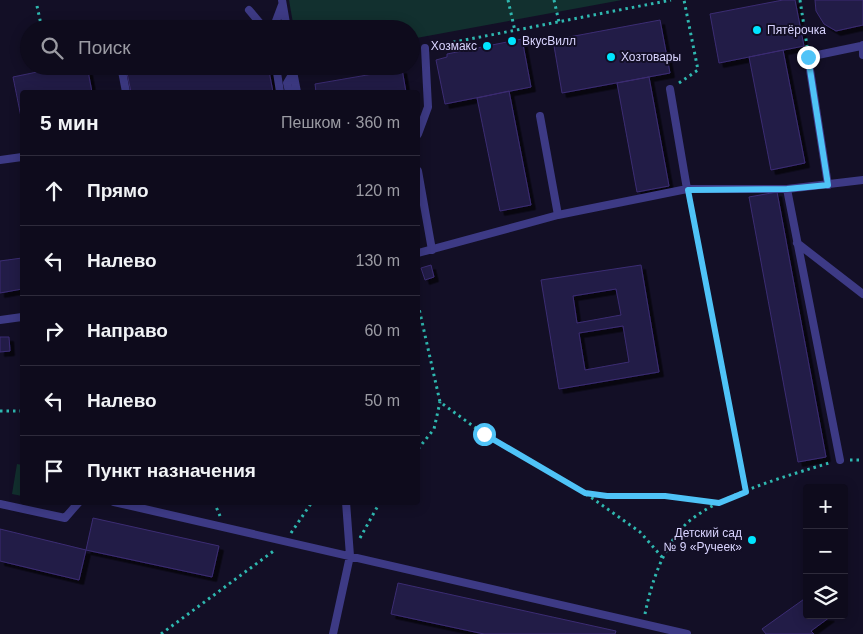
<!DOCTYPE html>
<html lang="ru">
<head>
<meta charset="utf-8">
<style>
	body { margin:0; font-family:Arial,sans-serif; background:#1c1929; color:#f1f3f6 }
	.controls { position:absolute; right:15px; bottom:15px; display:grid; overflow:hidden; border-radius:5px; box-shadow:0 2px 12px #0003 }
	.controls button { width:45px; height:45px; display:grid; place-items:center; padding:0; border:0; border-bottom:1px solid #2e2b3b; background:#0e0b1c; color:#f1f3f6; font:25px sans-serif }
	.stop { position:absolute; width:15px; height:15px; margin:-11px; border:4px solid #4fc3f7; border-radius:50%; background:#fff }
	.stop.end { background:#4fc3f7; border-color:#fff; box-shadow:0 1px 5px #0008 }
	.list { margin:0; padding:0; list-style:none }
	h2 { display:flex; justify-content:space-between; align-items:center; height:65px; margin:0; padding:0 20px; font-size:21px }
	h2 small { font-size:16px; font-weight:400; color:#9b9ba3 }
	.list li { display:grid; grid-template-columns:32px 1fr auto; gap:15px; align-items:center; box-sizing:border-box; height:70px; padding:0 20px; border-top:1px solid #2e2b3b }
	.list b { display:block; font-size:19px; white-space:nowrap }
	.list em { font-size:16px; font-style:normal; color:#9b9ba3 }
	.icon { flex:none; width:28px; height:28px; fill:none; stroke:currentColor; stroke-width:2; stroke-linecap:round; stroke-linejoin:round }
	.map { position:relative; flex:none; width:863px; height:634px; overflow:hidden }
	.search { position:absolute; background:#0e0b1c; box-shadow:0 2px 12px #0003; left:20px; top:20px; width:400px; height:55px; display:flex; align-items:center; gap:12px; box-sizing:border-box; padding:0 18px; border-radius:28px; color:#9b9ba3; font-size:19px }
	.panel { position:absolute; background:#0e0b1c; box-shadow:0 2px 12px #0003; left:20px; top:90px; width:400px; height:415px; border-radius:5px }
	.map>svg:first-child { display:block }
	.green { fill:#12302f }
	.building { fill:#241b47; stroke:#3b2d73; fill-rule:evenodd; filter:url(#shadow) }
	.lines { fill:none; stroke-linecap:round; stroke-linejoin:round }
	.path { stroke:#2fb8b0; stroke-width:3; stroke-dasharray:2.5 4; stroke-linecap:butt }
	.lane { stroke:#3d3a85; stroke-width:8 }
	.route { stroke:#4fc3f7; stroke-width:6 }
	.poi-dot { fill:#00e5ff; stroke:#130f26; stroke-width:2 }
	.labels { text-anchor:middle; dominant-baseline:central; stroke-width:4; stroke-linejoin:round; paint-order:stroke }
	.poi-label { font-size:12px; fill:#d9d4ff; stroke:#130f26; text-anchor:start }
</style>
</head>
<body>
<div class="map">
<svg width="863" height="634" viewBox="0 0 863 634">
	<defs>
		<filter id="shadow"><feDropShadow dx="4.5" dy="4.5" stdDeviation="0" flood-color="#0009"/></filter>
	</defs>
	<rect width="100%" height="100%" fill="#130f26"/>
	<path class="green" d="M289 0H622L411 39V29H294Z
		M17 464 22 465V496L12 494Z"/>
	<path class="building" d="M795 0 804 46 719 63 710 14 783 0Z
		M815 0H863V25L836 31 824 24 816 11Z
		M660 20 670 73 562 93 553 40Z
		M522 39 531 87 445 104 436 60 447 57V54Z
		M783 50 805 163 771 170 749 57Z
		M66 66H87L92 92H22V122L13 77Z
		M268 66 273 92H131L127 73 156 66Z
		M402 69 406 92H316L315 84Z
		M649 77 669 186 637 192 617 83Z
		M509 91 531 205 500 211 477 98Z
		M777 192 826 457 798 462 749 197Z
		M22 258V289L0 293V261Z
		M431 265 434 277 425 280 421 268Z
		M641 265 659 372 559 389 541 280ZM616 289 621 315 577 323 573 296ZM623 326 629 362 585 370 579 333Z
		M0 337H9L10 351 0 352Z
		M93 518 219 546 212 577 86 550Z
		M0 529 86 550 79 580 0 561Z
		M398 583 616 631 615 634H484L391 614Z
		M807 597V615L830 617 811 631 814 634H766L762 629Z"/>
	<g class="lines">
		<path class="path" d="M508 0 515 31
			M554 0 559 22
			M800 0 807 46
			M37 6 42 29
			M434 46 671 0
			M50 66V70
			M304 71 330 66
			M679 83 698 70 684 0
			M689 200 746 492
			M418 304 440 402 484 434 592 498 640 532 662 557
			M0 411H22
			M418 449 434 429 440 402
			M850 460H863
			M586 493 607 496H665L719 503
			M214 502 220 516
			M291 533 312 502
			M360 538 380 502
			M645 614C651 584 662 550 683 527 711 497 790 475 829 463
			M161 634 275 550"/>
		<path class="lane" d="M282 0 287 29
			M249 10 265 29
			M273 29 282 5
			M863 45V55
			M121 66 126 92
			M276 66 280 92
			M292 66 297 92
			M670 89 687 189
			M289 92 287 83 293 73
			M540 116 558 215
			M418 134 428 107 425 48
			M0 160 22 157
			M418 171 432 250
			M828 185 808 57 861 46
			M787 189 840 460
			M797 243 863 294
			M418 253 558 215 687 189H787L863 180
			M0 320 22 317
			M114 502 687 634
			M0 504 65 518 79 502
			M333 634 350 556 346 502"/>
	</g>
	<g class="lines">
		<path class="route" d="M484 434 585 493 607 496H665L719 503 746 492 688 190 787 189 828 185 808 57"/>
	</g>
	<g class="poi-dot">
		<circle cx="757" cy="30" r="5"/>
		<circle cx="512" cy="41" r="5"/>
		<circle cx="487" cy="46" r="5"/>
		<circle cx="611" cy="57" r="5"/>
		<circle cx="752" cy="540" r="5"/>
	</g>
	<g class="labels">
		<g class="poi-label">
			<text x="767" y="30">Пятёрочка</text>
			<text x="522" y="41">ВкусВилл</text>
			<text x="477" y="46" text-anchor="end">Хозмакс</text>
			<text x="621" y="57">Хозтовары</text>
			<text x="742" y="533" text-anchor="end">Детский сад<tspan x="742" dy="14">№ 9 «Ручеек»</tspan></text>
		</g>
	</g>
</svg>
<div class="controls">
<button>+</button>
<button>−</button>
<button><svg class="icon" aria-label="layers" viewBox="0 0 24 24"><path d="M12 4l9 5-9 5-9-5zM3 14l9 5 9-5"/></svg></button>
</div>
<div class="stop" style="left:484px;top:434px"></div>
<div class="stop end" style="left:808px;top:57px"></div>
<div class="search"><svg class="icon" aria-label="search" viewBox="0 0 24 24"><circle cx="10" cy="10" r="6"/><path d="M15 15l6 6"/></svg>Поиск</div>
<section class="panel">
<h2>5 мин<small>Пешком · 360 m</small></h2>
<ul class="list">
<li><svg class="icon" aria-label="ahead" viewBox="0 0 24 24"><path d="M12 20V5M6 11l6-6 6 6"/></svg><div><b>Прямо</b></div><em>120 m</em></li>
<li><svg class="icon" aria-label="left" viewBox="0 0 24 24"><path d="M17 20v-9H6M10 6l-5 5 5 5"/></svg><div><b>Налево</b></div><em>130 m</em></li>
<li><svg class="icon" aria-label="right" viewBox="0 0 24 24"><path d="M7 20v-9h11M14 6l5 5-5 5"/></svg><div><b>Направо</b></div><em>60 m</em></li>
<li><svg class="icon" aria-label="left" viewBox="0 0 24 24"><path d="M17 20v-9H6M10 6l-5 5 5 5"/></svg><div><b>Налево</b></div><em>50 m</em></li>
<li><svg class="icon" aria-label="arrive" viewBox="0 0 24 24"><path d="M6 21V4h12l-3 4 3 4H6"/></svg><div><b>Пункт назначения</b></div></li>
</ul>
</section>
</div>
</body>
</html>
